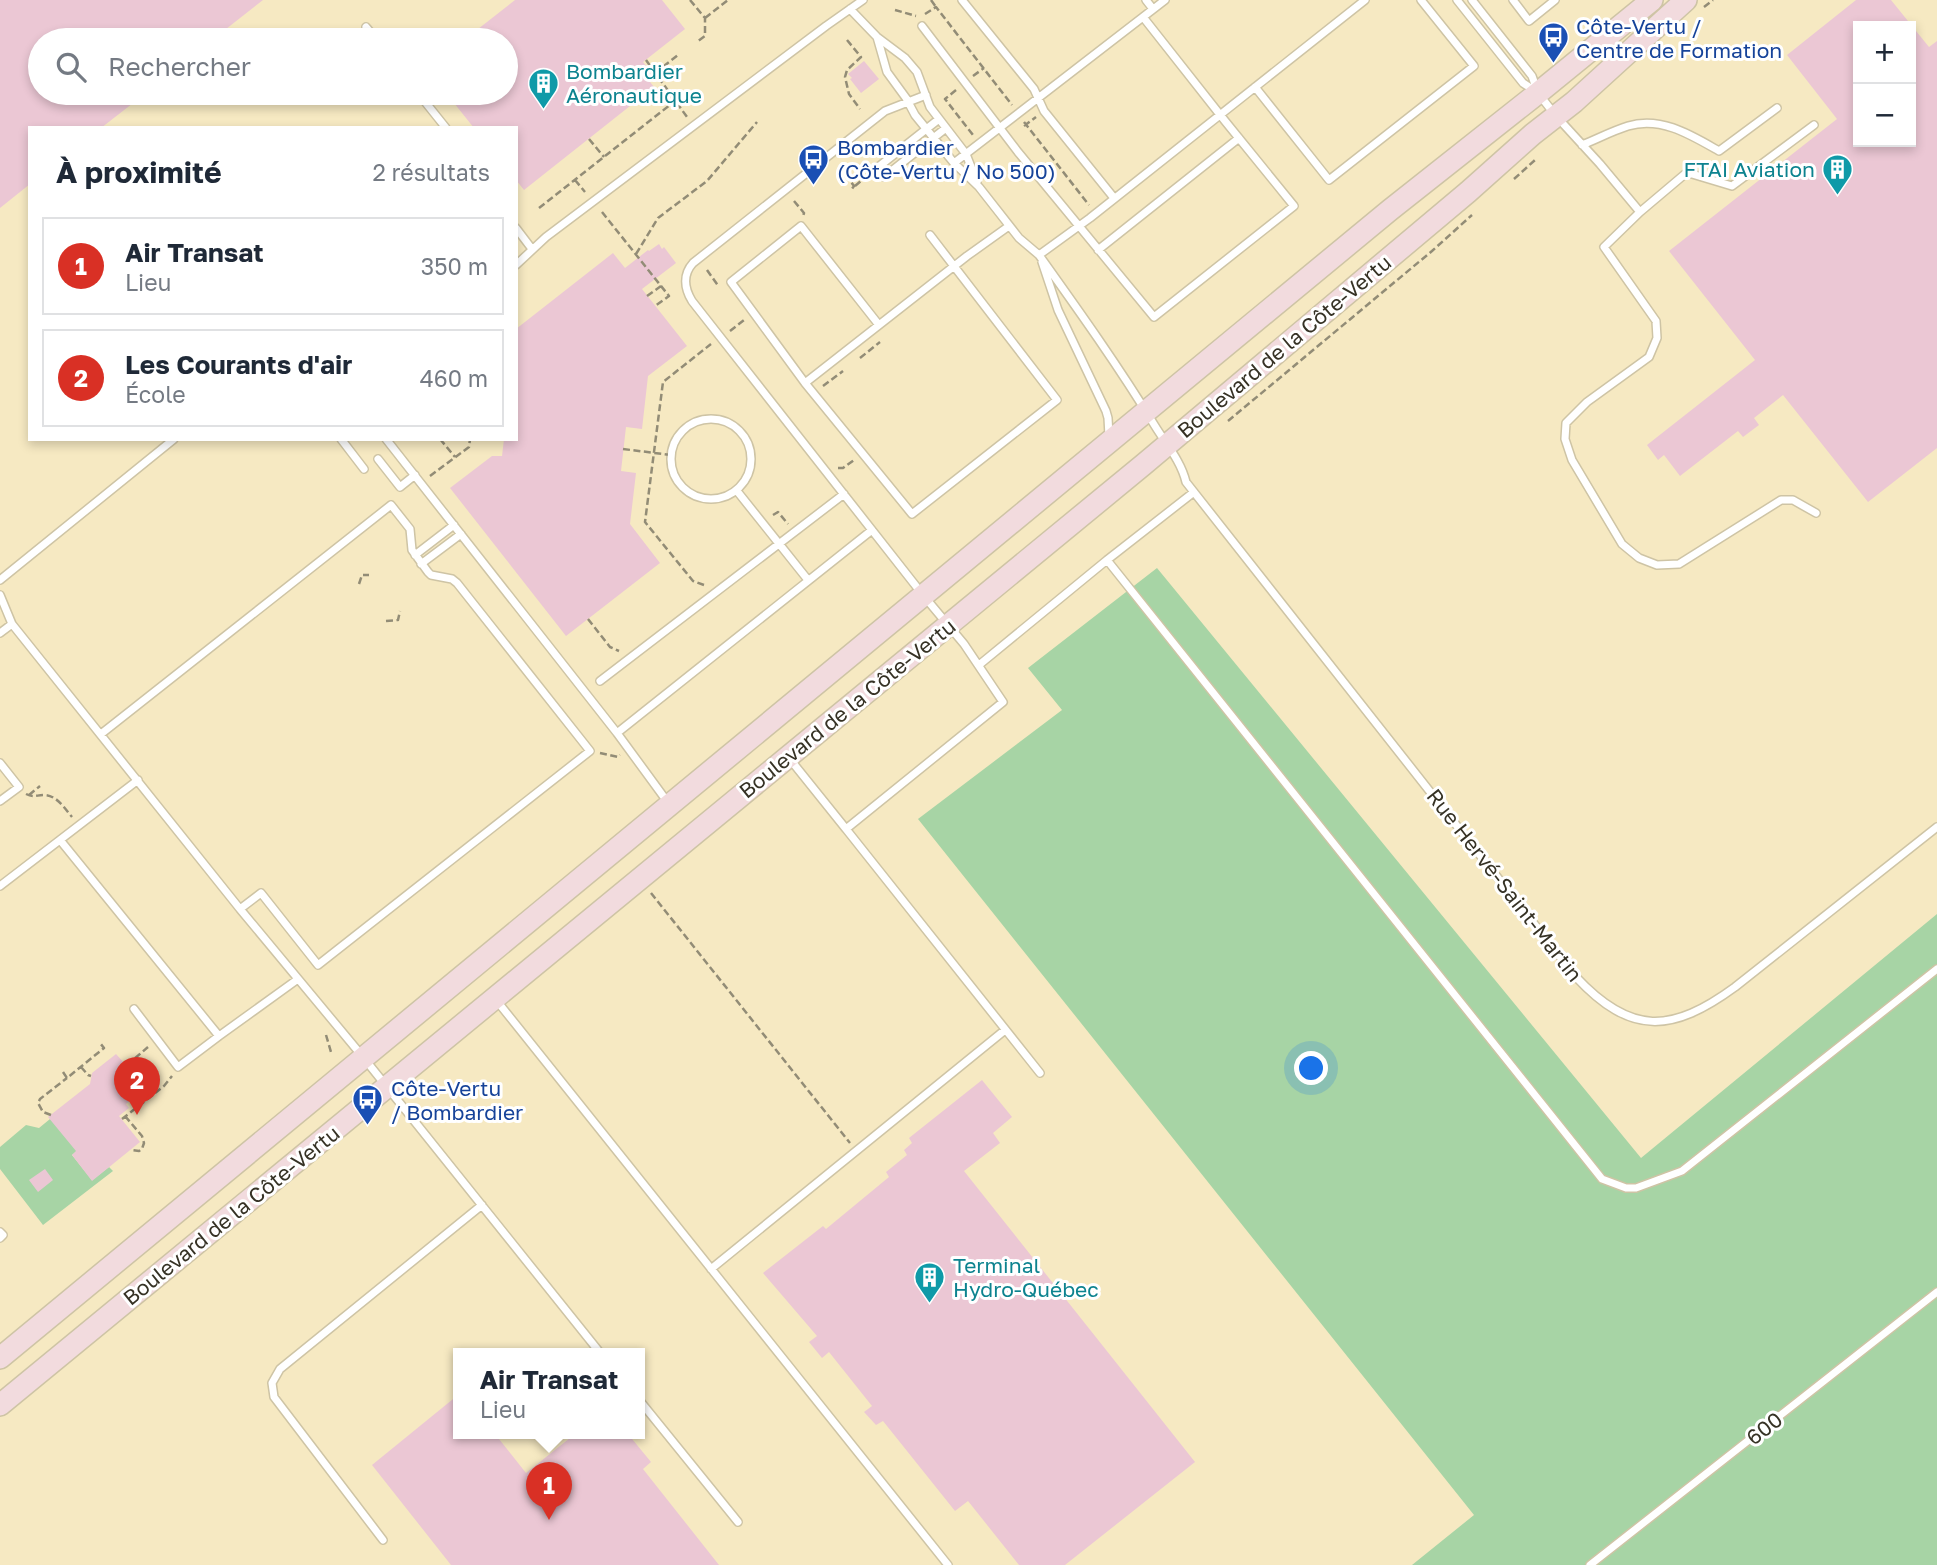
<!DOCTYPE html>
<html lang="fr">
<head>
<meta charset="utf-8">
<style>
	body { margin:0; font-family:"Golos Text",sans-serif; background:#f2f2f3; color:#1f2937 }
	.controls { position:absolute; right:21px; top:21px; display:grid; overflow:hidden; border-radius:0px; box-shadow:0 4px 10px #0003 }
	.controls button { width:63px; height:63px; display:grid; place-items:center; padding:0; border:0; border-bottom:2px solid #e0e1e3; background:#fff; color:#1f2937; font:35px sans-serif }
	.you { position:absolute; left:1312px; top:1069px; width:24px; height:24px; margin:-18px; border:5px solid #fff; border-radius:50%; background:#1a73e8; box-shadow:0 0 0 10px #1a73e833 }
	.badge { display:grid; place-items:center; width:46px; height:46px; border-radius:50%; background:#d93025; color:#fff; font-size:23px; font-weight:700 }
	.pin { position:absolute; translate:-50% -58px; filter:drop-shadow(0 2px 4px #0008) }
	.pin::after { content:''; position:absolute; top:37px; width:24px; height:21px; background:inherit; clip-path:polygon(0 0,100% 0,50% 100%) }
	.popup { position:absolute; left:453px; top:1348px; width:192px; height:91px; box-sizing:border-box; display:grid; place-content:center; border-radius:0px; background:#fff; filter:drop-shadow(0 2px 5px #0005); font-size:23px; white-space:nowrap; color:#747a83 }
	.popup b { font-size:26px; color:#1f2937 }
	.popup::after { content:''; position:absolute; left:50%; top:100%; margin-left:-14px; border:14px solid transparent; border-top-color:#fff }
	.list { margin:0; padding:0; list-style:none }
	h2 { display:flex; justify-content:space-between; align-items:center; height:91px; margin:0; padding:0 28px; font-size:30px }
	h2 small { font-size:23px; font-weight:400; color:#747a83 }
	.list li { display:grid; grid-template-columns:46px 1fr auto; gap:21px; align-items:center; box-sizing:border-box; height:98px; margin:0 14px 14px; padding:0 14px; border:2px solid #e0e1e3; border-radius:0px }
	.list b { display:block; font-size:26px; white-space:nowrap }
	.list p { margin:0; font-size:23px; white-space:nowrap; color:#747a83 }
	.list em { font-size:23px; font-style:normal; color:#747a83 }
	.icon { flex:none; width:38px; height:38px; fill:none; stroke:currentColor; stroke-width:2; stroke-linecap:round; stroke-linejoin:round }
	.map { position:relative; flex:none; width:1937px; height:1565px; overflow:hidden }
	.search { position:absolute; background:#fff; box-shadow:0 4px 10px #0003; left:28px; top:28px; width:490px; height:77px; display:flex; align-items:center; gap:18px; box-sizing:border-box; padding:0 24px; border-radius:38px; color:#747a83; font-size:26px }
	.panel { position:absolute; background:#fff; box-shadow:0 4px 10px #0003; left:28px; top:126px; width:490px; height:315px; border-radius:0px }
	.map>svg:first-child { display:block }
	.built { fill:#f6e9c2; fill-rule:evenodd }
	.green { fill:#a7d4a5 }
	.building { fill:#ebc7d4; fill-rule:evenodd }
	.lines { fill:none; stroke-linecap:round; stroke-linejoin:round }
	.lane-casing { stroke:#cec4a5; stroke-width:10 }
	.secondary-casing { stroke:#cec4a5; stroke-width:24 }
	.path { stroke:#928c76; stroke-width:2.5; stroke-dasharray:7 3.5; stroke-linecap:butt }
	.lane { stroke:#fff; stroke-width:7 }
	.secondary { stroke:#f2dbde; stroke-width:21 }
	.labels { text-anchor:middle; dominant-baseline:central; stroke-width:6; stroke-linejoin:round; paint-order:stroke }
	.transit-label { font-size:21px; fill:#164399; stroke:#fff; text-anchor:start }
	.culture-label { font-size:21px; fill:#0d838f; stroke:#fff; text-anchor:start }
	.street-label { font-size:21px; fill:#363225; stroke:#fff }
</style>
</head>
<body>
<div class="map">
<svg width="1937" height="1565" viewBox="0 0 1937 1565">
	<rect width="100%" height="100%" fill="#fef4d4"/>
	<path class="built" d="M0 0H1937V1565H0ZM1858 26H1911V142H1858ZM40 40H506V93H40ZM30 128H516V439H30ZM458 1354H640V1434H458Z"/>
	<path class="green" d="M1157 568 1641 1158 1937 914V1565H1412L1474 1515 918 819 1062 710 1028 668Z
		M50 1119 102 1131 72 1155 92 1180 109 1167 113 1171 43 1225 0 1169V1147L26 1125 39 1128Z"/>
	<path class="building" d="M0 0H263L212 40H40V93H146L101 128H30V184L0 208Z
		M515 0H662L685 29 643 62 653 74 647 78 654 87 524 190 516 180V128H474L446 93H506V40H464Z
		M1856 0H1891L1929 47 1937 41V448L1868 502 1783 395 1754 418 1759 425 1743 437 1738 431 1680 476 1664 455 1658 460 1647 445 1755 360 1669 251 1837 119 1787 55ZM1858 26H1911V142H1858Z
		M864 61 879 79 861 93 850 79 852 78 848 74Z
		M659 244 662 249 664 247 676 263 642 289 687 346 648 376 642 429 626 427 621 471 636 473 630 524 660 563 566 636 450 488 492 456H502L504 439H516V329L613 253 625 268 648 250 649 251Z
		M116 1054 146 1087 126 1104 129 1108 119 1116 140 1142 92 1181 72 1155 76 1151 48 1117 90 1084 92 1073Z
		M982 1080 1012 1117 993 1133 1000 1143 964 1171 1195 1462 1065 1565H1019L968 1501 955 1511 883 1421 876 1425 864 1412 872 1406 829 1352 822 1358 809 1342 817 1336 763 1273 823 1226 826 1229 889 1177 886 1172 907 1155 904 1150 912 1143 909 1138Z
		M45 1169 53 1180 38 1192 29 1180Z
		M458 1395V1434H495L526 1473 575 1434H628L651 1462 643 1469 719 1565H451L372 1465Z"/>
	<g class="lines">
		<defs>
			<path id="lane" d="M962 0 1034 89 1044 111 1114 198
				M1146 0 1153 9
				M1457 0 1523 83 1535 91
				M1472 0 1532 76 1538 93 1556 116 1600 164 1640 212 1604 247 1656 321 1657 338 1649 357 1587 402 1566 423 1565 439 1572 460 1622 544 1639 558 1657 565 1679 564 1781 500H1793L1816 513
				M1513 0 1529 21 1555 0
				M850 9 877 37 905 58 917 72 930 107 966 154 977 182
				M922 26 1018 152 1154 317 1294 206 1225 121 1143 17
				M366 27 377 40
				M877 37 887 72 906 98 915 115 954 163 979 187 1019 238 1039 255C1079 311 1119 367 1155 426 1166 444 1181 461 1186 482L1576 977C1631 1036 1672 1033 1735 987L1937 827
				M1255 87 1329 180 1474 66 1421 0
				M418 93 446 128
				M926 95 885 111 693 263C683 274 684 288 692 301L923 595 964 644 1003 702 846 829 1040 1073
				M1582 145C1597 139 1612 131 1628 126 1661 116 1691 135 1719 151L1777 108
				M954 163 1165 0
				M877 168 939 119
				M884 177 946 128
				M1640 212 1685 174H1692L1732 186 1814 125
				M516 228 532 249
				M1098 250 1239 138
				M1039 255 1090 218 1365 0
				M1042 262 1058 310 1106 411 1108 418 1109 436
				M516 265 546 237 826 26 863 0
				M879 325 801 226 731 282 805 383 912 514 1057 400 930 235
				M805 383 967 256 1009 226
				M671 459a40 40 0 1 1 80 0a40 40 0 1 1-80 0Z
				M341 439 364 469
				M386 439 617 733 669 804
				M378 459 400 487 415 475
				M737 491 808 580
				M415 555 454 525
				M1107 560 1602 1179 1626 1188H1636L1682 1171 1937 969
				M421 564 461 534
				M0 580 174 439
				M0 595 12 624
				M0 633 12 624 240 909 261 893 318 965 590 751 457 583 452 579 431 575 428 572 412 550 410 529 391 505 101 734
				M979 665 1107 560 1194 492
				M600 681 844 494
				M617 733 872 530
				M789 758 846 829
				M0 763 19 787 0 801
				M60 840 219 1036
				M0 886 138 780
				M240 909 363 1057 601 1354
				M497 1001 948 1565
				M134 1009 178 1067 219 1036 298 979
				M0 1232 3 1235 0 1238
				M711 1269 1005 1030
				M640 1401 738 1522
				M383 1540 274 1397 272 1383 280 1369 482 1205
				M1590 1565 1937 1292"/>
			<path id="secondary" d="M0 1358 1390 210 1538 93 1652 0
				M0 1405 1143 465 1468 192 1533 134 1574 102 1686 0"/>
		</defs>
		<use href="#lane" class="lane-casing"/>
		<use href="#secondary" class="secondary-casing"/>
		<path class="path" d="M690 0 705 18V36L698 41
			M931 0 936 7
			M1704 7 1713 0
			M895 10 916 16
			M925 14 936 7 1012 105
			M705 18 728 0
			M847 40 861 57 847 70 845 77 849 94 860 109
			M646 60 687 117
			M655 73 678 55
			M973 76 984 68
			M956 90 945 99 973 135
			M1024 122 1089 205
			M1024 126 1036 117
			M589 139 604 157
			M839 166 854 186 851 190
			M1514 179 1535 160
			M575 180 585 192
			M855 186 868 175
			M794 201 804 213 803 216
			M539 208 675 101
			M602 212 669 296 655 306
			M636 254 658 218 707 181 757 122
			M707 270 719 287
			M647 296 661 286
			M730 331 744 320
			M860 358 880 342
			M823 386 843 371
			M1228 421 1432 251 1472 215
			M440 439 455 457
			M623 449 671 455
			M838 468H843L854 460
			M430 476 469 447 470 439
			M773 515 778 512 788 524
			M359 584 362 575H369
			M704 585 693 581 645 522 663 382 711 344
			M588 619 610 647 619 651
			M386 621 398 620 400 611
			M600 753 618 757 620 755
			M26 794C34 798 36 795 44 795 57 795 65 809 72 817
			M29 795 40 786
			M651 893 850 1143
			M326 1035 331 1052
			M127 1065 148 1047
			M81 1067 88 1075 91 1076
			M63 1072 67 1078 104 1048 100 1043
			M51 1115 43 1112 38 1103 40 1099 67 1078
			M125 1116 142 1136 144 1143 142 1149 139 1151 131 1150
			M122 1119 164 1086 172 1076"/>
		<use href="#lane" class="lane"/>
		<use href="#secondary" class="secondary"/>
	</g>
	<defs>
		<symbol id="bus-pin" viewBox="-11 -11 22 30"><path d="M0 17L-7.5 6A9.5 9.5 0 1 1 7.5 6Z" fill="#1a4fb4" stroke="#fff"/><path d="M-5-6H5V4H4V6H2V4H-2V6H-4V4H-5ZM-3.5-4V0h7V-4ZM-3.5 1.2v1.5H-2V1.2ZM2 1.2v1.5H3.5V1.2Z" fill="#fff"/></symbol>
		<symbol id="building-pin" viewBox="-11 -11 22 30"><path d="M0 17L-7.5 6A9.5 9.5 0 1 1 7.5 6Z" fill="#0f9aa8" stroke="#fff"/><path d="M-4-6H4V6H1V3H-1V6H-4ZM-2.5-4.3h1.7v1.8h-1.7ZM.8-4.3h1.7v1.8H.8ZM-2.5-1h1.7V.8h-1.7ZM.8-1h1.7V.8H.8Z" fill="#fff"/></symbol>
	</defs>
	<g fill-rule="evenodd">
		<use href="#bus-pin" x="1536" y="20" width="35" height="47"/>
		<use href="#building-pin" x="526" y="66" width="35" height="47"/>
		<use href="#bus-pin" x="796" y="142" width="35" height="47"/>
		<use href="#building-pin" x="1820" y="152" width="35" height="47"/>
		<use href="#bus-pin" x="350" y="1082" width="35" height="47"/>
		<use href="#building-pin" x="912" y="1260" width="35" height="47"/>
	</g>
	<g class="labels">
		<g class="transit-label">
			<text x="1576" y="26">Côte-Vertu /<tspan x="1576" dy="24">Centre de Formation</tspan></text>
			<text x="837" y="147">Bombardier<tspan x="837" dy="24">(Côte-Vertu / No 500)</tspan></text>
			<text x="391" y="1088">Côte-Vertu<tspan x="391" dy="24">/ Bombardier</tspan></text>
		</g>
		<g class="culture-label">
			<text x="566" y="71">Bombardier<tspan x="566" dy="24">Aéronautique</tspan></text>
			<text x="1815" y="169" text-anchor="end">FTAI Aviation</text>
			<text x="953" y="1265">Terminal<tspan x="953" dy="24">Hydro-Québec</tspan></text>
		</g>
		<g class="street-label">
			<text transform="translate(1284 346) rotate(-40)">Boulevard de la Côte-Vertu</text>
			<text transform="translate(847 708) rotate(-39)">Boulevard de la Côte-Vertu</text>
			<text transform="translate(1505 885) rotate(52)">Rue Hervé-Saint-Martin</text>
			<text transform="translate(231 1215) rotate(-39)">Boulevard de la Côte-Vertu</text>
			<text transform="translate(1764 1428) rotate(-38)">600</text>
		</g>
	</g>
</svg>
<div class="controls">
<button>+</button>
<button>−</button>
</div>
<div class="you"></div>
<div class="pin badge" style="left:549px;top:1520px">1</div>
<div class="popup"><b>Air Transat</b>Lieu</div>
<div class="pin badge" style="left:137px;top:1115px">2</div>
<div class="search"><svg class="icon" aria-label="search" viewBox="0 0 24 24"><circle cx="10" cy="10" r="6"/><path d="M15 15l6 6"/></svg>Rechercher</div>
<section class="panel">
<h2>À proximité<small>2 résultats</small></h2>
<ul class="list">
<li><span class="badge">1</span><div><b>Air Transat</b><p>Lieu</p></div><em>350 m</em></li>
<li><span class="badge">2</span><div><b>Les Courants d'air</b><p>École</p></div><em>460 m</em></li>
</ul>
</section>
</div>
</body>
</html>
